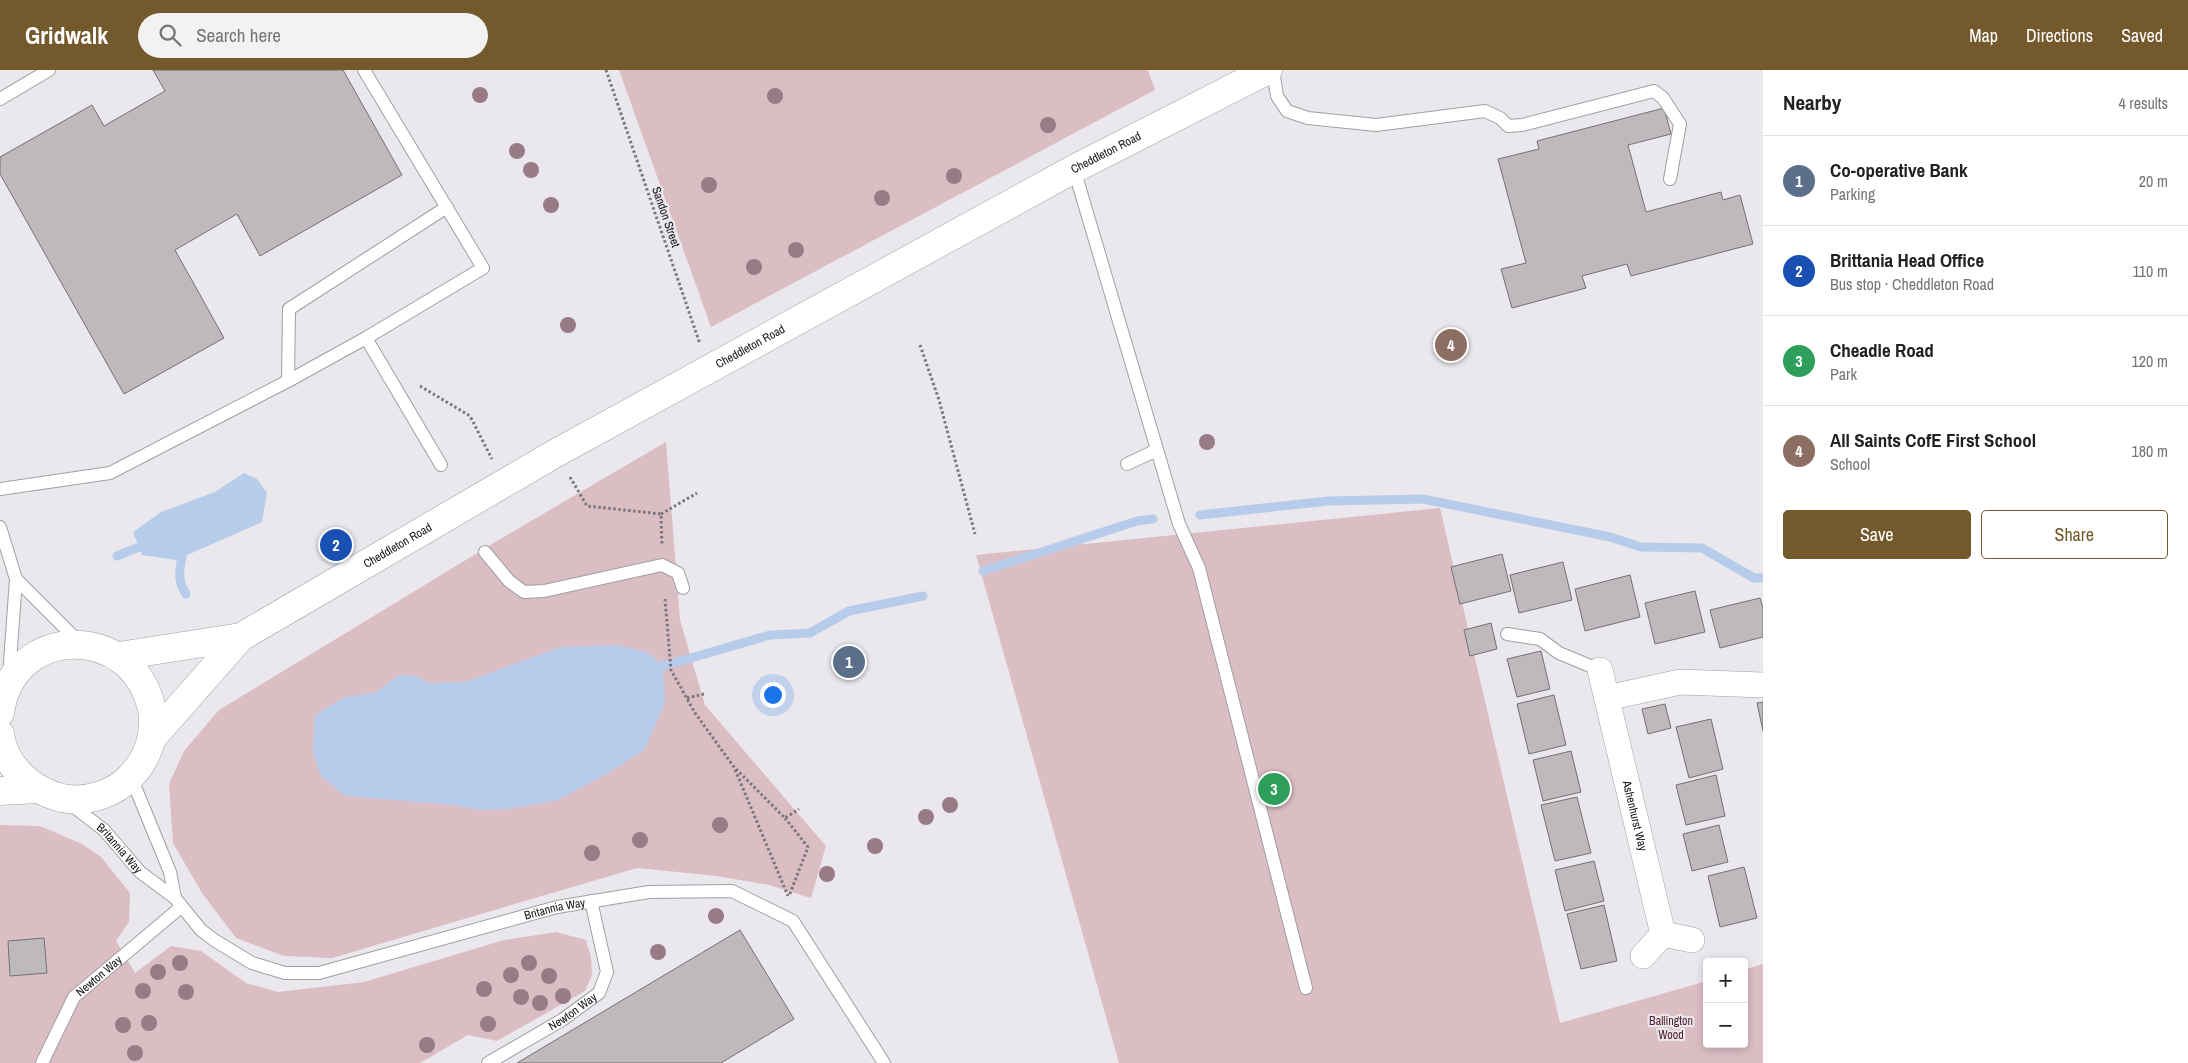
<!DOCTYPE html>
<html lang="en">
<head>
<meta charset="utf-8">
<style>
	body { margin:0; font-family:"Archivo Narrow",sans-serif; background:#f2f2f2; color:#222 }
	.controls { position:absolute; right:15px; bottom:15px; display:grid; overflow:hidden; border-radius:5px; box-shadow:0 2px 8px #0003 }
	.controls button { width:45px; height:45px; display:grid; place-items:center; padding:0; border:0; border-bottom:1px solid #e0e0e0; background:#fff; color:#222; font:25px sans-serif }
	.you { position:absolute; left:772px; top:624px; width:18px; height:18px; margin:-12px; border:4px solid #fff; border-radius:50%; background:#1a73e8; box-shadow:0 0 0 8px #1a73e833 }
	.badge { display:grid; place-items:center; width:32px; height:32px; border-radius:50%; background:#73592b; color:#fff; font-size:16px; font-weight:700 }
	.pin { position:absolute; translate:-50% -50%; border:2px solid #fff; box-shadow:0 1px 5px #0006 }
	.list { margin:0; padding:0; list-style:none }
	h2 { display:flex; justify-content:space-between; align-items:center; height:65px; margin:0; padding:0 20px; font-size:21px }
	h2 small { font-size:16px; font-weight:400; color:#767676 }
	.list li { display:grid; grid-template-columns:32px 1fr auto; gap:15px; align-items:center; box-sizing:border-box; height:90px; padding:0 20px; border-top:1px solid #e0e0e0 }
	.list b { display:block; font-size:19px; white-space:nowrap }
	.list p { margin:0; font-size:16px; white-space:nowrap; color:#767676 }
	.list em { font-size:16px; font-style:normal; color:#767676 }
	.actions { display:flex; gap:10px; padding:15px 20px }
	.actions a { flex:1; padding:11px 0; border:1px solid #73592b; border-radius:5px; text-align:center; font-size:18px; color:#73592b }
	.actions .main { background:#73592b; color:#fff }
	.icon { flex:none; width:28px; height:28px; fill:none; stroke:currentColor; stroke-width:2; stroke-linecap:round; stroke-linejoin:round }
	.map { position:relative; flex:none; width:1763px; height:993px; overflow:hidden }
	header { display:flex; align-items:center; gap:30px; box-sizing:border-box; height:70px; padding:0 25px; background:#73592b; color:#fff }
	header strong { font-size:24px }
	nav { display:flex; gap:28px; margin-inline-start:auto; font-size:18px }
	.search { width:350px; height:45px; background:#f2f2f2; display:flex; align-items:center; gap:12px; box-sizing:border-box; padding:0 18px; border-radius:28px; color:#767676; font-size:19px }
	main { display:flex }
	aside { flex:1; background:#fff }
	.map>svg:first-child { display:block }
	.green { fill:#dbbdc4 }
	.water { fill:#b7cbea }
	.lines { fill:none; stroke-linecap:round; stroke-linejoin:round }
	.stream { stroke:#b7cbea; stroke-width:9 }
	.building { fill:#bdb9bc; stroke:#747073 }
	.lane-casing { stroke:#a19fa3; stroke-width:14 }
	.street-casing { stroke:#a19fa3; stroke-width:26 }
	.highway-casing { stroke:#a19fa3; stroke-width:29 }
	.path { stroke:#79777b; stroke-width:3; stroke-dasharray:2.5 2.5; stroke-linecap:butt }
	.lane { stroke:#fff; stroke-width:12 }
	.street { stroke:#fff; stroke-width:25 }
	.highway { stroke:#fff; stroke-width:28 }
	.tree { fill:#987b86 }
	.labels { text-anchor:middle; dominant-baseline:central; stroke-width:4.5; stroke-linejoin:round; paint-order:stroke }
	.street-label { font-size:12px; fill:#151416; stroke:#ebe8ed }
	.park-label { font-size:12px; fill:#542132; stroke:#ebe8ed }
</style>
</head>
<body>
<header>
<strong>Gridwalk</strong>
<div class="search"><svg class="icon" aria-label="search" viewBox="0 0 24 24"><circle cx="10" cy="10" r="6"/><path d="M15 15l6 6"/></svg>Search here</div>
<nav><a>Map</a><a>Directions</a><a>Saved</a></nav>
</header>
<main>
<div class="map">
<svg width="1763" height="993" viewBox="0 0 1763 993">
	<rect width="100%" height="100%" fill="#ebe8ed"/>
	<path class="green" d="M619 0H1148L1155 20 711 257Z
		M666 372 680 550 705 635 826 776 811 828 769 815 717 806 637 798 332 888 284 886 236 868 202 823 173 773 169 714 184 681 219 640 502 468Z
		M1440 438 1560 953 1707 911V974H1744V900L1763 894V993H1119L976 485Z
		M0 755 40 756 82 774 101 787 130 823 129 852 116 871 135 903 171 876 201 881 246 913 278 922 364 912 504 870 556 862 586 870 591 887 592 905 585 921 497 971 468 965 420 993H0Z"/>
	<path class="water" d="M244 403 257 409 267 423 262 452 176 490 142 485 133 462 161 442 215 422Z
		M617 575 649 583 663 596 665 633 644 680 610 702 558 730 509 739 480 740 453 735 345 726 320 705 313 681 315 645 345 627 375 623 399 605 417 606 429 613 465 612 561 577Z"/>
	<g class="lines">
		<path class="stream" d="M1200 445 1328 431 1423 429 1610 467 1641 477 1702 478 1754 508H1763
			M184 476C181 494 175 508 186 524
			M117 486 139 477 147 470
			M983 501 1137 451 1153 449
			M653 599 770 565 810 563 849 541 923 526"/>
	</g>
	<path class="building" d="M153 0H343L402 105 260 186 237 144 175 180 224 268 124 324 0 104V87L92 35 104 56 165 21Z
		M1664 38 1671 64 1628 75 1646 142 1721 122 1723 130 1740 125 1753 174 1631 206 1627 194 1582 206 1586 218 1512 238 1501 199 1526 193 1498 89 1539 79 1537 71Z
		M1502 484 1511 521 1460 534 1451 497Z
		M1563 492 1572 530 1519 543 1510 505Z
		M1630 505 1640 547 1585 561 1575 519Z
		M1695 521 1705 562 1655 574 1645 533Z
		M1760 528 1763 538V567L1720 578 1710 540Z
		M1491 553 1497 579 1470 586 1464 560Z
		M1541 581 1550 619 1517 627 1507 589Z
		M1554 625 1566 675 1529 684 1517 634Z
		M1763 632V661L1757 633Z
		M1665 634 1671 658 1648 664 1642 639Z
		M1711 649 1723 699 1689 708 1676 657Z
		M1571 681 1581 722 1543 731 1533 690Z
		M1716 705 1725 746 1686 755 1676 715Z
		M1577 727 1591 783 1555 791 1541 735Z
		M1719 755 1728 792 1692 801 1683 764Z
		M1594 791 1604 831 1565 841 1555 800Z
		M1744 797 1757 848 1720 857 1708 806Z
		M1604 835 1617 891 1581 899 1567 844Z
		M740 860 794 949 721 993H517Z
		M44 868 47 903 10 906 8 871Z"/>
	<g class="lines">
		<defs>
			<g id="lane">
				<path d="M1273 0 1277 26 1287 41 1308 48 1376 55 1485 41 1500 48 1508 56 1522 55 1654 21 1663 28 1680 54 1670 109"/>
				<path d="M0 29 49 0"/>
				<path d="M1074 99 1179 454 1199 498 1306 918"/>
				<path d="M366 268 441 395"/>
				<path d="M288 311 289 239 447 137"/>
				<path d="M1127 394 1157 380"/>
				<path d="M0 419 110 403 288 311 366 268 483 198 364 0"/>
				<path d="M0 457 16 509 9 606"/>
				<path d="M485 482 509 511 524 522 544 521 662 495 678 503 683 518"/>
				<path d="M16 509 80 573"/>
				<path d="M1507 564 1540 569 1559 583 1600 600"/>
				<path d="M131 707 170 802 175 828"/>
				<path id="s1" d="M69 733 104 760 140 802 175 828 201 860 214 870 252 893 285 903H319L557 837 649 822 732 821 793 851 884 993"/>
				<path id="s2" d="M42 993 74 927 181 837"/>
				<path id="s3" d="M488 993 562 950 599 923 607 902 591 831"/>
			</g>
			<g id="street">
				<path id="s4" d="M1600 600 1663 864"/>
				<path d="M1607 628 1680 612 1763 615"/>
				<path d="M1643 886 1663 864 1692 870"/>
			</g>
			<g id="highway">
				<path d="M119 586 241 567"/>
				<path d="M0 643C12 553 134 552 152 640 156 664 148 689 131 706 115 724 86 733 62 728 32 721 4 696 0 664"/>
				<path id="s5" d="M152 668 241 567 556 383 1074 99 1268 0"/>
				<path d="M0 721 38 719"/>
			</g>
		</defs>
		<use href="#lane" class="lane-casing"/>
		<use href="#street" class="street-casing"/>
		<use href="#highway" class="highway-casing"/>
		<path class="path" d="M606 0 700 274
			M920 275 939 330 975 464
			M420 316 470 346 492 389
			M570 407 587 436 661 444 662 475
			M661 444 697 423
			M665 529 671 600 695 643 734 697 788 826
			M687 628 704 624
			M736 699 785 748 799 739
			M785 748 808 777 789 826"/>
		<use href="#lane" class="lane"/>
		<use href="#street" class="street"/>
		<use href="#highway" class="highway"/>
	</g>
	<g class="tree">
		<circle cx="480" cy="25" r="8"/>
		<circle cx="775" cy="26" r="8"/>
		<circle cx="1048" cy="55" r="8"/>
		<circle cx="517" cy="81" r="8"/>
		<circle cx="531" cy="100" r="8"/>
		<circle cx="954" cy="106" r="8"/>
		<circle cx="709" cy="115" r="8"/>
		<circle cx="882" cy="128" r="8"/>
		<circle cx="551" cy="135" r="8"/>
		<circle cx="796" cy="180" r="8"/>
		<circle cx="754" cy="197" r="8"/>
		<circle cx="568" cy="255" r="8"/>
		<circle cx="1207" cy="372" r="8"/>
		<circle cx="950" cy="735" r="8"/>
		<circle cx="926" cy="747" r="8"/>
		<circle cx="720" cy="755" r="8"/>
		<circle cx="640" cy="770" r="8"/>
		<circle cx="875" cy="776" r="8"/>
		<circle cx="592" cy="783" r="8"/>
		<circle cx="827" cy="804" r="8"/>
		<circle cx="716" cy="846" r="8"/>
		<circle cx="658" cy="882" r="8"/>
		<circle cx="180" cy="893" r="8"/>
		<circle cx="529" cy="893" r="8"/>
		<circle cx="158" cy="902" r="8"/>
		<circle cx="511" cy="905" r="8"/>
		<circle cx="549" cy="906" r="8"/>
		<circle cx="484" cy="919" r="8"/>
		<circle cx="143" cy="921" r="8"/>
		<circle cx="186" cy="922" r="8"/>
		<circle cx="563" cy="926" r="8"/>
		<circle cx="521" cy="927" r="8"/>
		<circle cx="540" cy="933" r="8"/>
		<circle cx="149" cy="953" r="8"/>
		<circle cx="488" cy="954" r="8"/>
		<circle cx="123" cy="955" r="8"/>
		<circle cx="427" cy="975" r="8"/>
		<circle cx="135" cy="983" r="8"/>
	</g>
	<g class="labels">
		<g class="street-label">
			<text stroke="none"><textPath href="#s5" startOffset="1126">Cheddleton Road</textPath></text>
			<text transform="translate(666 147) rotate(71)">Sandon Street</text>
			<text stroke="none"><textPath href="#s5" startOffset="721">Cheddleton Road</textPath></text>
			<text stroke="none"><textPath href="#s5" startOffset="316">Cheddleton Road</textPath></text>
			<text stroke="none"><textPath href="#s4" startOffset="150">Ashenhurst Way</textPath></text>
			<text stroke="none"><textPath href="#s1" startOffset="68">Britannia Way</textPath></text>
			<text stroke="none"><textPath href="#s1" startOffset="558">Britannia Way</textPath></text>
			<text stroke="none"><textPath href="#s2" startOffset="106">Newton Way</textPath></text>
			<text stroke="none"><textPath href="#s3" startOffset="99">Newton Way</textPath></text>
		</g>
		<g class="park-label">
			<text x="1671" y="951">Ballington<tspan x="1671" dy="14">Wood</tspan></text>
		</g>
	</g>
</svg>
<div class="controls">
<button>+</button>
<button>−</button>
</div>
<div class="you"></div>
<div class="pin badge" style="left:849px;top:592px;background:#5c6f8a">1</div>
<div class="pin badge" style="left:336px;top:475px;background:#1a4fb4">2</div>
<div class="pin badge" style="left:1274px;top:719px;background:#2e9e5b">3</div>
<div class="pin badge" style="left:1451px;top:275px;background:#8d6e63">4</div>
</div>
<aside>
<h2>Nearby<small>4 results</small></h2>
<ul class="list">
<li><span class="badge" style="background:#5c6f8a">1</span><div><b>Co-operative Bank</b><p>Parking</p></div><em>20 m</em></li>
<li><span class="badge" style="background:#1a4fb4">2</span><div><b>Brittania Head Office</b><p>Bus stop · Cheddleton Road</p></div><em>110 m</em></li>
<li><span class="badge" style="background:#2e9e5b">3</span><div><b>Cheadle Road</b><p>Park</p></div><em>120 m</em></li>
<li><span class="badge" style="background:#8d6e63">4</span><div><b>All Saints CofE First School</b><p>School</p></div><em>180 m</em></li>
</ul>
<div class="actions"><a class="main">Save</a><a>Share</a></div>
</aside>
</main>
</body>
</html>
